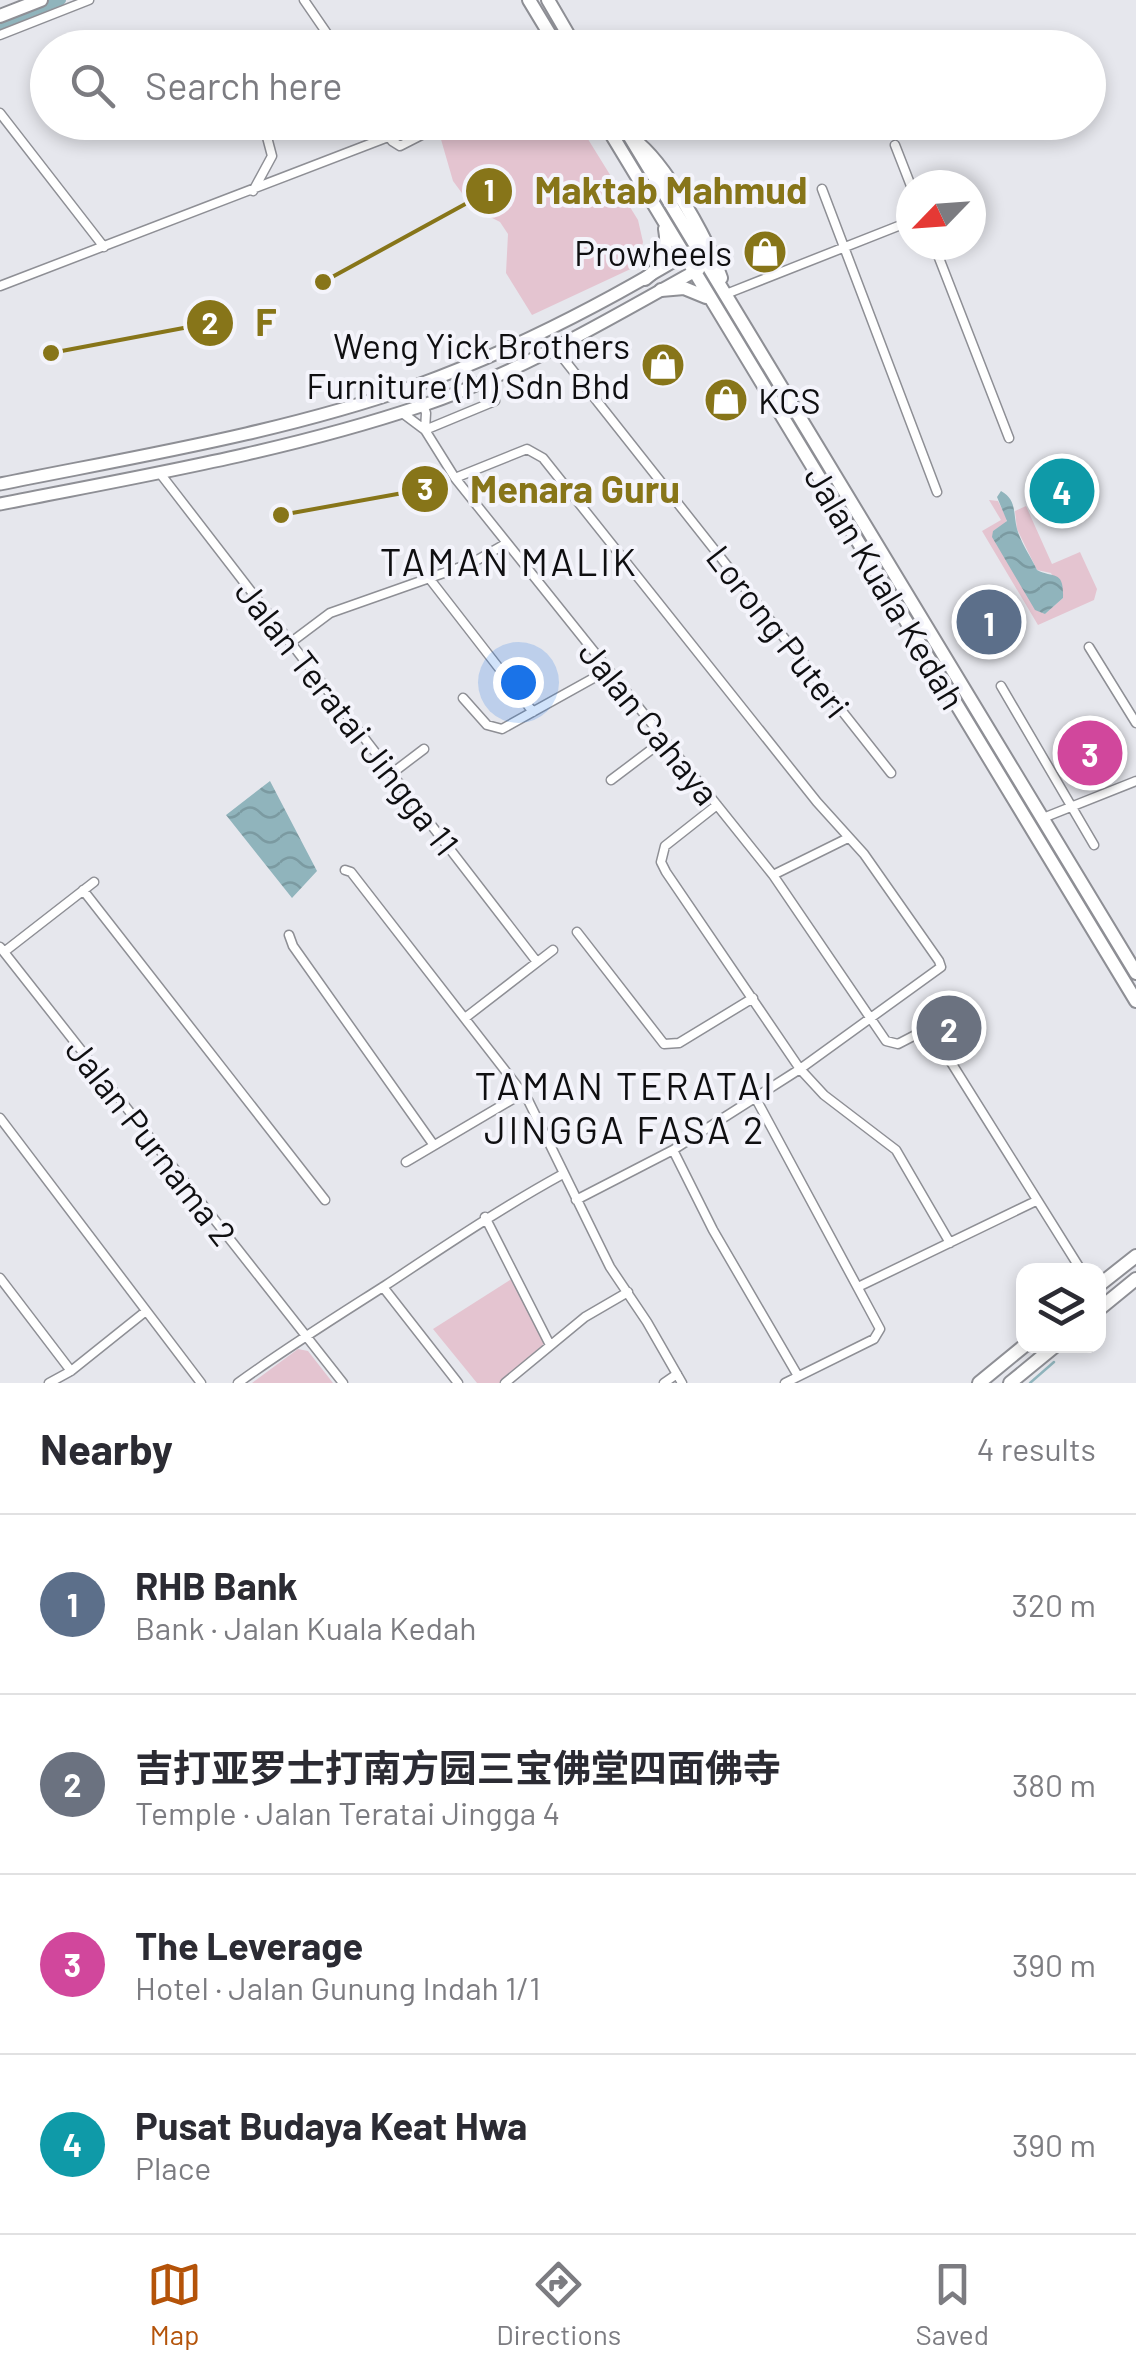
<!DOCTYPE html>
<html lang="en">
<head>
<meta charset="utf-8">
<style>
	body { margin:0; font-family:Barlow,"Noto Sans SC",sans-serif; background:#f7f7f7; color:#2b2b33 }
	.controls { position:absolute; right:30px; bottom:30px; display:grid; overflow:hidden; border-radius:20px; box-shadow:0 5px 15px #0003 }
	.controls button { width:90px; height:90px; display:grid; place-items:center; padding:0; border:0; border-bottom:2px solid #e1e1e2; background:#fff; color:#2b2b33; font:50px sans-serif }
	.compass { position:absolute; left:896px; top:170px; width:90px; height:90px; border-radius:50%; background:#fff; box-shadow:0 5px 15px #0003; rotate:245deg }
	.you { position:absolute; left:518px; top:682px; width:35px; height:35px; margin:-25px; border:8px solid #fff; border-radius:50%; background:#1a73e8; box-shadow:0 0 0 15px #1a73e833 }
	.badge { display:grid; place-items:center; width:65px; height:65px; border-radius:50%; background:#b45309; color:#fff; font-size:32px; font-weight:700 }
	.pin { position:absolute; translate:-50% -50%; border:5px solid #fff; box-shadow:0 2px 10px #0006 }
	.list { margin:0; padding:0; list-style:none }
	h2 { display:flex; justify-content:space-between; align-items:center; height:130px; margin:0; padding:0 40px; font-size:42px }
	h2 small { font-size:32px; font-weight:400; color:#7c7c81 }
	.list li { display:grid; grid-template-columns:65px 1fr auto; gap:30px; align-items:center; box-sizing:border-box; height:180px; padding:0 40px; border-top:2px solid #e1e1e2 }
	.list b { display:block; font-size:38px; white-space:nowrap }
	.list p { margin:0; font-size:32px; white-space:nowrap; color:#7c7c81 }
	.list em { font-size:32px; font-style:normal; color:#7c7c81 }
	.icon { flex:none; width:55px; height:55px; fill:none; stroke:currentColor; stroke-width:2; stroke-linecap:round; stroke-linejoin:round }
	.map { position:relative; flex:none; width:1136px; height:1383px; overflow:hidden }
	.search { position:absolute; background:#fff; box-shadow:0 5px 15px #0003; left:30px; right:30px; top:30px; height:110px; display:flex; align-items:center; gap:25px; box-sizing:border-box; padding:0 35px; border-radius:55px; color:#7c7c81; font-size:38px }
	.sheet { height:850px; background:#fff }
	nav { display:flex; justify-content:space-around; align-items:center; box-sizing:border-box; height:140px; border-top:2px solid #e1e1e2; background:#fff; font-size:28px; color:#7c7c81 }
	nav a { display:grid; justify-items:center; gap:5px }
	nav .on { color:#b45309 }
	.map>svg:first-child { display:block }
	.green { fill:#e4c4d0 }
	.water { fill:url(#water-waves) }
	.lines { fill:none; stroke-linecap:round; stroke-linejoin:round }
	.stream { stroke:#90b4bc; stroke-width:2.5 }
	.canal { stroke:#90b4bc; stroke-width:10 }
	.minor-casing { stroke:#8e8f95; stroke-width:11 }
	.secondary-casing { stroke:#8e8f95; stroke-width:15 }
	.primary-casing { stroke:#8e8f95; stroke-width:16 }
	.minor { stroke:#fff; stroke-width:8 }
	.secondary { stroke:#fff; stroke-width:11 }
	.primary { stroke:#fff; stroke-width:12 }
	.labels { text-anchor:middle; dominant-baseline:central; stroke-width:8; stroke-linejoin:round; paint-order:stroke }
	.poi-label { font-size:35px; fill:#0f0f11; stroke:#f4f4fb; text-anchor:end }
	.street-label { font-size:35px; fill:#0f0f11; stroke:#f4f4fb }
	.neighbourhood-label { font-size:38px; letter-spacing:2.5px; fill:#0f0f11; stroke:#f4f4fb }
	.leader { fill:none; stroke:#877519; stroke-width:4 }
	.callout-dot { fill:#877519; stroke:#f4f4fb; stroke-width:4 }
	.mark-label { font-size:30px; text-anchor:middle; font-weight:bold; fill:#fff }
	.callout-label { font-size:38px; text-anchor:middle; font-weight:bold; fill:#877519; stroke:#f4f4fb; stroke-width:8; stroke-linejoin:round; paint-order:stroke }
</style>
</head>
<body>
<div class="map">
<svg width="1136" height="1383" viewBox="0 0 1136 1383">
	<defs>
		<pattern id="water-waves" width="16" height="10" patternUnits="userSpaceOnUse" patternTransform="scale(2.5)"><rect width="16" height="10" fill="#90b4bc"/><path d="M0 5q4-4 8 0t8 0" fill="none" stroke="#7b9aa1"/></pattern>
	</defs>
	<rect width="100%" height="100%" fill="#e6e7ed"/>
	<path class="green" d="M464 123H578L638 220 643 242 637 266 532 315 506 273 508 234 500 222 473 208 453 181 440 136Z
		M989 500 998 501 1007 519 1006 523 993 531 1045 614 1063 598 1051 573 1037 570 1017 529 1015 511 1026 506 1052 564 1080 552 1097 589 1094 600 1038 625 982 531 1001 520Z
		M513 1278 545 1343 499 1383H477L433 1329Z
		M298 1349 308 1351 333 1383H252Z"/>
	<path class="water" d="M1001 491C1017 500 1013 513 1017 529 1021 543 1031 557 1037 570 1054 579 1064 569 1063 598L1045 614 1035 610 992 537 993 531 1007 521 997 497Z
		M270 781 317 871 292 898 226 815Z"/>
	<g class="lines">
		<path class="stream" d="M1030 1383 1054 1362"/>
		<path class="canal" d="M0 24 61 0"/>
		<defs>
			<path id="minor" d="M304 0 337 48
				M0 35 89 0
				M0 113 104 247
				M381 122 392 141 400 146 447 122
				M895 145 911 186
				M822 189 937 492
				M253 191 272 156 263 122
				M934 245 1009 438
				M0 286 388 137
				M726 294 911 221
				M555 348 891 773
				M416 385 426 413 425 430
				M401 412 425 430 455 478 773 875 886 1041 898 1044 925 1030 934 1035 1081 1270
				M425 430 495 401 486 381
				M159 472 537 962
				M455 478 527 449 543 458 817 802 864 854 939 961 941 967 800 1069 673 1150 576 1200
				M429 578 533 712
				M290 643 330 613 472 563 507 543
				M1089 647 1136 723
				M1001 686 1094 845
				M463 698 487 725 502 729 608 670
				M391 774 424 749
				M611 780 664 740
				M717 805 665 846 661 862 666 872 800 1069 824 1095 896 1150 950 1243
				M1043 818 1136 781
				M345 870 351 872 528 1100 610 1267 647 1322 682 1383
				M773 875 848 838
				M83 890 325 1200
				M577 932 664 1044 679 1043 753 998
				M289 935 293 946 433 1144
				M0 947 343 1383
				M4 952 94 882
				M465 1018 553 950
				M755 1097 880 1329 874 1339 785 1383
				M0 1118 201 1383
				M673 1150 713 1230 798 1376
				M406 1162 523 1093
				M485 1217 550 1345
				M0 1278 71 1371
				M383 1287 458 1383
				M858 1287 1036 1201
				M49 1383 71 1371 146 1311
				M238 1383C286 1348 336 1317 386 1285 445 1246 501 1208 563 1174
				M505 1383 585 1317 628 1292
				M664 1383 677 1374"/>
			<path id="secondary" d="M0 484C139 456 281 433 415 386 510 352 603 304 689 252
				M0 504C141 476 284 452 421 406 519 373 609 319 699 269"/>
			<path id="primary" d="M529 0 558 48
				M548 0 576 48
				M0 16 41 0
				M604 122 1136 1001
				M621 122 1136 973
				M634 140C665 162 708 240 721 278
				M645 279C663 266 669 251 665 229
				M661 290 684 288 706 297
				M1098 1286 1136 1256
				M1098 1310 1136 1279
				M979 1383 1024 1346
				M1010 1383 1055 1346"/>
		</defs>
		<use href="#minor" class="minor-casing"/>
		<use href="#secondary" class="secondary-casing"/>
		<use href="#primary" class="primary-casing"/>
		<use href="#minor" class="minor"/>
		<use href="#secondary" class="secondary"/>
		<use href="#primary" class="primary"/>
	</g>
	<defs>
		<symbol id="shop-disc" viewBox="-11 -11 22 22"><circle r="9.5" fill="#877519" stroke="#f4f4fb"/><path d="M-5-2.5h2.3a2.7 3.5 0 0 1 5.4 0H5L5.5 6h-11ZM-1.5-2.5h3a1.5 2.3 0 0 0-3 0Z" fill="#fff"/></symbol>
	</defs>
	<g fill-rule="evenodd">
		<use href="#shop-disc" x="740" y="227" width="50" height="50"/>
		<use href="#shop-disc" x="638" y="340" width="50" height="50"/>
		<use href="#shop-disc" x="701" y="375" width="50" height="50"/>
	</g>
	<g class="labels">
		<g class="poi-label">
			<text x="732" y="252">Prowheels</text>
			<text x="630" y="345">Weng Yick Brothers<tspan x="630" dy="40">Furniture (M) Sdn Bhd</tspan></text>
			<text x="758" y="400" text-anchor="start">KCS</text>
		</g>
		<g class="street-label">
			<text transform="translate(886 587) rotate(59)">Jalan Kuala Kedah</text>
			<text transform="translate(779 631) rotate(52)">Lorong Puteri</text>
			<text transform="translate(348 717) rotate(52)">Jalan Teratai Jingga 11</text>
			<text transform="translate(650 722) rotate(51)">Jalan Cahaya</text>
			<text transform="translate(152 1141) rotate(52)">Jalan Purnama 2</text>
		</g>
		<g class="neighbourhood-label">
			<text x="509" y="561">TAMAN MALIK</text>
			<text x="625" y="1085">TAMAN TERATAI<tspan x="625" dy="44">JINGGA FASA 2</tspan></text>
		</g>
	</g>
	<path class="leader" d="M323 282L489 191M51 353L210 323M281 515L425 489"/>
	<g class="callout-dot">
		<circle cx="323" cy="282" r="10"/>
		<circle cx="51" cy="353" r="10"/>
		<circle cx="281" cy="515" r="10"/>
		<circle cx="489" cy="191" r="25"/>
		<circle cx="210" cy="323" r="25"/>
		<circle cx="425" cy="489" r="25"/>
	</g>
	<g class="mark-label">
		<text x="489" y="201">1</text>
		<text x="210" y="334">2</text>
		<text x="425" y="500">3</text>
	</g>
	<g class="callout-label">
		<text x="671" y="204">Maktab Mahmud</text>
		<text x="266" y="336">F</text>
		<text x="575" y="503">Menara Guru</text>
	</g>
</svg>
<div class="controls">
<button><svg class="icon" aria-label="layers" viewBox="0 0 24 24"><path d="M12 4l9 5-9 5-9-5zM3 14l9 5 9-5"/></svg></button>
</div>
<svg class="compass" viewBox="-18 -18 36 36"><path d="M0-13l5 13h-10z" fill="#e53935"/><path d="M0 13l5-13h-10z" fill="#7c7c81"/></svg>
<div class="you"></div>
<div class="pin badge" style="left:989px;top:622px;background:#5c6f8a">1</div>
<div class="pin badge" style="left:949px;top:1028px;background:#6b7280">2</div>
<div class="pin badge" style="left:1090px;top:753px;background:#d1479c">3</div>
<div class="pin badge" style="left:1062px;top:491px;background:#0f9aa8">4</div>
<div class="search"><svg class="icon" aria-label="search" viewBox="0 0 24 24"><circle cx="10" cy="10" r="6"/><path d="M15 15l6 6"/></svg>Search here</div>
</div>
<section class="sheet">
<h2>Nearby<small>4 results</small></h2>
<ul class="list">
<li><span class="badge" style="background:#5c6f8a">1</span><div><b>RHB Bank</b><p>Bank · Jalan Kuala Kedah</p></div><em>320 m</em></li>
<li><span class="badge" style="background:#6b7280">2</span><div><b>吉打亚罗士打南方园三宝佛堂四面佛寺</b><p>Temple · Jalan Teratai Jingga 4</p></div><em>380 m</em></li>
<li><span class="badge" style="background:#d1479c">3</span><div><b>The Leverage</b><p>Hotel · Jalan Gunung Indah 1/1</p></div><em>390 m</em></li>
<li><span class="badge" style="background:#0f9aa8">4</span><div><b>Pusat Budaya Keat Hwa</b><p>Place</p></div><em>390 m</em></li>
</ul>
</section>
<nav>
<a class="on"><svg class="icon" aria-label="map" viewBox="0 0 24 24"><path d="M3 6l6-2 6 2 6-2v14l-6 2-6-2-6 2zM9 4v14M15 6v14"/></svg>Map</a>
<a><svg class="icon" aria-label="directions" viewBox="0 0 24 24"><path d="M12 3l9 9-9 9-9-9zM9 14v-3h6M13 9l2 2-2 2"/></svg>Directions</a>
<a><svg class="icon" aria-label="saved" viewBox="0 0 24 24"><path d="M7 4h10v16l-5-4-5 4z"/></svg>Saved</a>
</nav>
</body>
</html>
